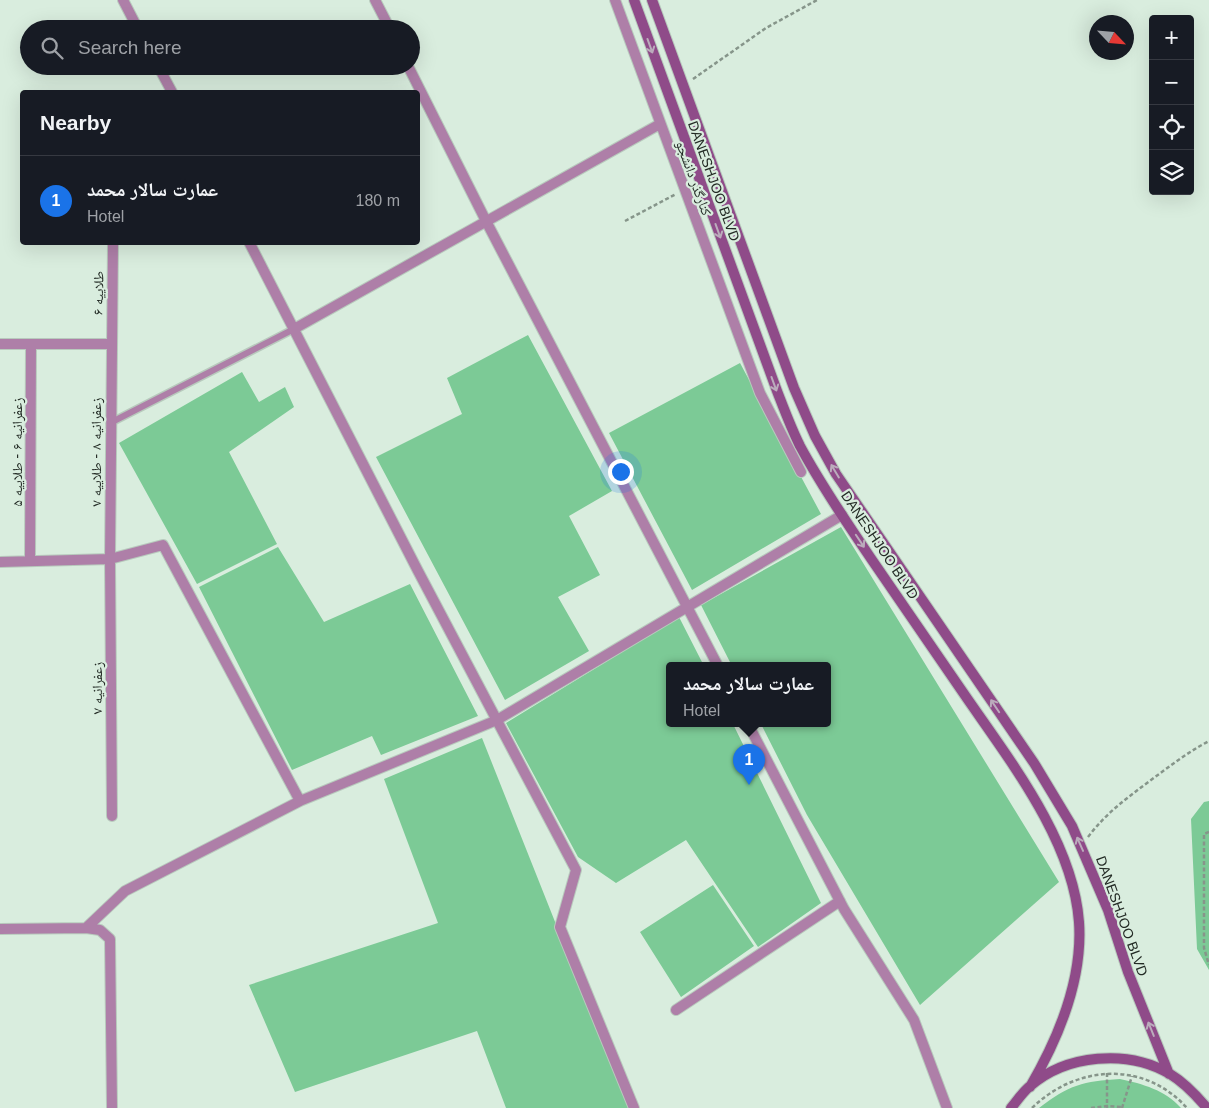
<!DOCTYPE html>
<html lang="en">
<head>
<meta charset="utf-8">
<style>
	body { margin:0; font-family:Arial,"Noto Naskh Arabic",sans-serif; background:#242831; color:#f1f3f6 }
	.controls { position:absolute; right:15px; top:15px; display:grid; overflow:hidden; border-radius:5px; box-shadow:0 5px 20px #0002 }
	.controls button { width:45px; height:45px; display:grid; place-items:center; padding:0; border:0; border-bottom:1px solid #363941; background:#171b24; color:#f1f3f6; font:25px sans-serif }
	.compass { position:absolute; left:1089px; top:15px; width:45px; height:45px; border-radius:50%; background:#171b24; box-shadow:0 5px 20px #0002; rotate:116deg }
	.you { position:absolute; left:620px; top:471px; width:18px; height:18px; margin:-12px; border:4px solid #fff; border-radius:50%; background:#1a73e8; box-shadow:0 0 0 8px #1a73e833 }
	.badge { display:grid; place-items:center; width:32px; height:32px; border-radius:50%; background:#1a73e8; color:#fff; font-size:16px; font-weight:700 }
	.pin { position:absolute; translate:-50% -41px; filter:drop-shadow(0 1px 2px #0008) }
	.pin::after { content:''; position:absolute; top:26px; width:18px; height:15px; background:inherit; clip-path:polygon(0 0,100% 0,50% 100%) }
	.popup { position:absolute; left:666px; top:662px; width:165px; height:65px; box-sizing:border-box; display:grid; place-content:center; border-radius:5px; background:#171b24; filter:drop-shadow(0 1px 4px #0005); font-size:16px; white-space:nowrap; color:#9ea1a6 }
	.popup b { font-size:19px; color:#f1f3f6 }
	.popup::after { content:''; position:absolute; left:50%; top:100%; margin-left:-10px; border:10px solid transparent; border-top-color:#171b24 }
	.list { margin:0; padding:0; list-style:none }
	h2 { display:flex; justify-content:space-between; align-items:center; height:65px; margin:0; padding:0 20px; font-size:21px }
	h2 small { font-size:16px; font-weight:400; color:#9ea1a6 }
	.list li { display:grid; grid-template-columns:32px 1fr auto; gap:15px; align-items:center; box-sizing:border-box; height:90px; padding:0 20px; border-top:1px solid #363941 }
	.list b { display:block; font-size:19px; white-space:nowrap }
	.list p { margin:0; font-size:16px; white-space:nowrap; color:#9ea1a6 }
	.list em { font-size:16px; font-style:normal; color:#9ea1a6 }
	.icon { flex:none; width:28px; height:28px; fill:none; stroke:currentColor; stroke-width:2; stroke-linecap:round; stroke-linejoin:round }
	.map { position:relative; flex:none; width:1209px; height:1108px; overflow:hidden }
	.search { position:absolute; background:#171b24; box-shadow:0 5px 20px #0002; left:20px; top:20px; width:400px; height:55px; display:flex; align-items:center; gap:12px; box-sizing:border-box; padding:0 18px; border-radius:28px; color:#9ea1a6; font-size:19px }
	.panel { position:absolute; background:#171b24; box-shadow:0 5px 20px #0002; left:20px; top:90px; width:400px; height:155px; border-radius:5px }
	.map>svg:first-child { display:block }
	.green { fill:#7cca96 }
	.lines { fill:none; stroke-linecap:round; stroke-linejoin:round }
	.service-casing { stroke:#b8cabd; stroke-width:9 }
	.minor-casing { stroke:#b8cabd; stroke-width:12 }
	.secondary-casing { stroke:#b8cabd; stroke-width:12 }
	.path { stroke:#86958a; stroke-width:2.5; stroke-dasharray:4 2.5; stroke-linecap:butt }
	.service { stroke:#ae7fa8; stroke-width:6 }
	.minor { stroke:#ae7fa8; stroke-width:10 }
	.secondary { stroke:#8f4b89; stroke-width:10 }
	.oneway { stroke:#bbacbc }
	.labels { text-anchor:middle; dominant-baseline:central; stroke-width:4.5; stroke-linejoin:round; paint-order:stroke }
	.street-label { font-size:14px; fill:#232b25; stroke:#d9edde }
</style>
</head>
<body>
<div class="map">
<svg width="1209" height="1108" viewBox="0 0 1209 1108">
	<rect width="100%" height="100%" fill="#d9edde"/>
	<path class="green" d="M528 335 612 491 569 516 600 575 558 597 589 651 505 700 376 457 462 414 447 378Z
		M740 363 821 514 692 590 609 433Z
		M242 372 259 402 285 387 294 407 229 452 277 544 197 584 119 443Z
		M841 527 1059 882 920 1005 807 815 761 724H828V666H732L701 605Z
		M278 547 324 622 410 584 478 716 381 755 372 736 292 770 199 587Z
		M679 617 704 666H670V724H733L821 903 758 947 686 840 616 883 578 857 506 723Z
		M482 738 629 1108H506L477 1031 295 1092 249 985 438 923 384 779Z
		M1209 801V970L1197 949 1191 819 1204 802Z
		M713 885 754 946 681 997 640 932Z
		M1120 1079C1143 1084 1165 1090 1181 1108H1039C1069 1085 1083 1081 1120 1079Z"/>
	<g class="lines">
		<defs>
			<path id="service" d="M110 423 294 329"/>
			<path id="minor" d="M123 0 138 29
				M375 0 390 29
				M615 0 760 393 801 472
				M158 66 172 92
				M408 66 486 221 718 666
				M249 242 418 571 576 870 560 927 634 1108
				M294 329 660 124
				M0 344H111
				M30 561 31 344
				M0 562 110 559 163 545 300 801
				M748 724 844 909 914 1020 947 1108
				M112 816 110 559 113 242
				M86 928 125 891 300 801 497 720 842 515
				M0 929 86 928 100 930 110 939 112 1108
				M676 1010 840 901"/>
			<path id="secondary" d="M634 0 777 391C784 409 791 428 800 446 821 485 847 523 872 560 902 603 932 647 962 691 1007 757 1073 839 1079 922 1083 979 1058 1039 1030 1087
				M652 0 794 388 815 436 836 474 1034 763 1072 826 1108 910 1128 972 1169 1074
				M1011 1108C1017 1101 1022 1093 1029 1087 1066 1054 1128 1049 1170 1074 1185 1083 1196 1095 1207 1108"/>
		</defs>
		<use href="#service" class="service-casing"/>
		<use href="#minor" class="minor-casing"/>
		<use href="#secondary" class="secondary-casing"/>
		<path class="path" d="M693 79 766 28 817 0
			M625 221 676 194
			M1209 832 1204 834V948L1209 965
			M1088 837C1106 813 1127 798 1151 780 1170 766 1188 752 1209 741
			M1107 1073V1108
			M1032 1108C1076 1065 1144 1060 1187 1108
			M1091 1108 1107 1106 1122 1107
			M1122 1108 1132 1076"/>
		<use href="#service" class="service"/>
		<use href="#minor" class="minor"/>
		<use href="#secondary" class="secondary"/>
	</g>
	<defs><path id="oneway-shaft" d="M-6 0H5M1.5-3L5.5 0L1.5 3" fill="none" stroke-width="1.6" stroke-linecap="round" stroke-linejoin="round" transform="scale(1.25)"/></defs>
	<g class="oneway">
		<use href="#oneway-shaft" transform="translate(650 46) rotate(70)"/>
		<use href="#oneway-shaft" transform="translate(718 231) rotate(70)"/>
		<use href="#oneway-shaft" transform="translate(774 384) rotate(70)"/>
		<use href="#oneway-shaft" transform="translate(835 471) rotate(-121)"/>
		<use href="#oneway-shaft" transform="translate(860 541) rotate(56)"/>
		<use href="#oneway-shaft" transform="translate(995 706) rotate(-124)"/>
		<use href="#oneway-shaft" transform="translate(1080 844) rotate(-114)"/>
		<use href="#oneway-shaft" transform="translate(1151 1029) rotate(-112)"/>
	</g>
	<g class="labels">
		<g class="street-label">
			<text transform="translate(694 178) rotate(70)">کنارگذر دانشجو</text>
			<text transform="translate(714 181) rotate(70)">DANESHJOO BLVD</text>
			<text transform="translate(98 293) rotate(-89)">طلاییه ۶</text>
			<text transform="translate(17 452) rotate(-90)">زعفرانیه ۶ - طلاییه ۵</text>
			<text transform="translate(96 452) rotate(-90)">زعفرانیه ۸ - طلاییه ۷</text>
			<text transform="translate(880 545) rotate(56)">DANESHJOO BLVD</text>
			<text transform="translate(97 688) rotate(-90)">زعفرانیه ۷</text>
			<text transform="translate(1122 916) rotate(70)">DANESHJOO BLVD</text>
		</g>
	</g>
</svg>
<div class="controls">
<button>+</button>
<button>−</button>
<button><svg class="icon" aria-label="locate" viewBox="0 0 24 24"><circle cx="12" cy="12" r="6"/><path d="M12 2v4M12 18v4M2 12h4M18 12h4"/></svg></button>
<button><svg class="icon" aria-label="layers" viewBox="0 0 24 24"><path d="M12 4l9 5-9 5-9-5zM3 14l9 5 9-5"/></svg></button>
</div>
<svg class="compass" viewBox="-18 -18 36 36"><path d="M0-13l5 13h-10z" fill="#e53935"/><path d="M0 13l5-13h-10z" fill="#9ea1a6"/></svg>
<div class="you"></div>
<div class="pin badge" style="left:749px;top:785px">1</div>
<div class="popup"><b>عمارت سالار محمد</b>Hotel</div>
<div class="search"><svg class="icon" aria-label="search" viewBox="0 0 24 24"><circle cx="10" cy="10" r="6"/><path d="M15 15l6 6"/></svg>Search here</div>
<section class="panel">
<h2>Nearby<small></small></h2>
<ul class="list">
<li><span class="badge">1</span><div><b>عمارت سالار محمد</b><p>Hotel</p></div><em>180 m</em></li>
</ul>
</section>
</div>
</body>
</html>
